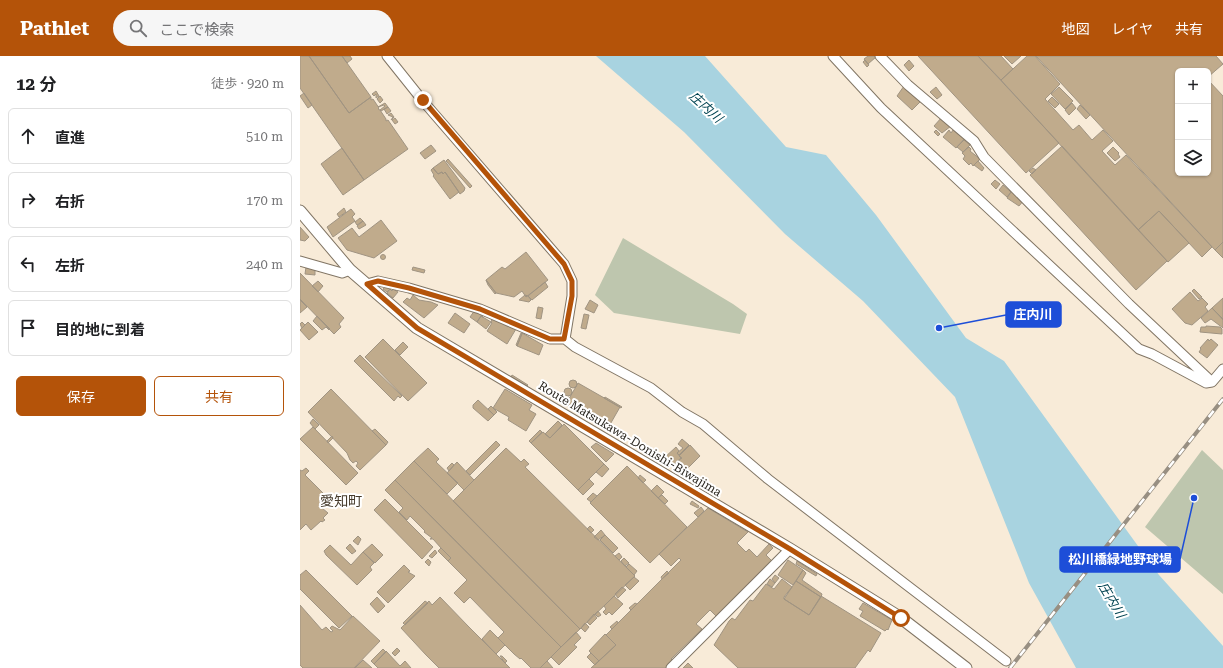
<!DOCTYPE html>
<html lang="ja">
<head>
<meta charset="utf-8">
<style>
	body { margin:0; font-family:"Roboto Serif","Noto Sans JP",serif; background:#f6f6f6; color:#202124 }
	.controls { position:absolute; right:12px; top:12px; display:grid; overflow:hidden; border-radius:6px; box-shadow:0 1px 3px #0004 }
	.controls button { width:36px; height:36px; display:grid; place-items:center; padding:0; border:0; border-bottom:1px solid #e0e0e0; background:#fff; color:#202124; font:20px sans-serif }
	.stop { position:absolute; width:12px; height:12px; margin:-9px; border:3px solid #b45309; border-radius:50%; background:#fff }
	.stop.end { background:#b45309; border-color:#fff; box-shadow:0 1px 4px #0008 }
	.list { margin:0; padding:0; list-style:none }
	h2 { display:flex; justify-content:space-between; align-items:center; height:52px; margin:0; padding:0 16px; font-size:17px }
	h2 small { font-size:13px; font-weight:400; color:#757577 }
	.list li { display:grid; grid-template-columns:26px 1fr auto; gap:12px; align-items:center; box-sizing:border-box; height:56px; margin:0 8px 8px; padding:0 8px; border:1px solid #e0e0e0; border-radius:6px }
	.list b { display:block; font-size:15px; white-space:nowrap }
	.list em { font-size:13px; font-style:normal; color:#757577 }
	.actions { display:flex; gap:8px; padding:12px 16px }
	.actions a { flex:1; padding:9px 0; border:1px solid #b45309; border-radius:6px; text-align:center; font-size:14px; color:#b45309 }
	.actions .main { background:#b45309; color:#fff }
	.icon { flex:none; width:22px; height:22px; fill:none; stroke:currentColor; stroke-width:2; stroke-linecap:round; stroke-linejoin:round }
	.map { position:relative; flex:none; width:923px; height:612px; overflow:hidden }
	header { display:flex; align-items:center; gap:24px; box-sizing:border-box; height:56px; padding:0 20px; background:#b45309; color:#fff }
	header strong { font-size:19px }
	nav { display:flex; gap:22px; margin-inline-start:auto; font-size:14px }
	.search { width:280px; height:36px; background:#f6f6f6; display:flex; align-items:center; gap:10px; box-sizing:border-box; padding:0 14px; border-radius:22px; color:#757577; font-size:15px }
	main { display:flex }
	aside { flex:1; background:#fff }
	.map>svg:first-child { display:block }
	.green { fill:#bec6ae }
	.water { fill:#a8d3e0 }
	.building { fill:#c0ab8c; stroke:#a09482 }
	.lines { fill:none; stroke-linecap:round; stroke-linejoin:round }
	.minor-casing { stroke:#817564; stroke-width:11 }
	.major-casing { stroke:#817564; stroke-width:13 }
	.minor { stroke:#fff; stroke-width:9 }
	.major { stroke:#fff; stroke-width:11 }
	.rail-casing { stroke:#988f82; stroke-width:4 }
	.rail { stroke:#fff; stroke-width:2.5; stroke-dasharray:8; stroke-linecap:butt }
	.route { stroke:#b45309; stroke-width:5 }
	.labels { text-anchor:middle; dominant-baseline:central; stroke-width:4; stroke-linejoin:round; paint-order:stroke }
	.street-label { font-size:12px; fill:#28241d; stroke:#fff }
	.water-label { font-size:13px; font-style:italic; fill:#014351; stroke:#fff }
	.quarter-label { font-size:14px; fill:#463b2c; stroke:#fff }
	.leader { fill:none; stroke:#1d4ed8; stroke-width:1.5 }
	.callout-dot { fill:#1d4ed8; stroke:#fff; stroke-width:1.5 }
	.callout { fill:#1d4ed8; stroke:#1d4ed8; stroke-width:1.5 }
	.callout-label { font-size:13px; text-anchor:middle; font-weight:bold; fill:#fff }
</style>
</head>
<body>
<header>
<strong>Pathlet</strong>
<div class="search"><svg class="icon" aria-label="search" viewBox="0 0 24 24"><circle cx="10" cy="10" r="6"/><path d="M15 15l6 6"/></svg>ここで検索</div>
<nav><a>地図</a><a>レイヤ</a><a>共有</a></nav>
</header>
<main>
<aside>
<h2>12 分<small>徒歩 · 920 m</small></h2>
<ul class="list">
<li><svg class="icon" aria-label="ahead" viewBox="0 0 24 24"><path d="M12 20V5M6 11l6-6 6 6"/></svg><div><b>直進</b></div><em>510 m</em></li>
<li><svg class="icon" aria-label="right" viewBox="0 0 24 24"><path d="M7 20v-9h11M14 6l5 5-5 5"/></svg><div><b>右折</b></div><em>170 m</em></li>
<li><svg class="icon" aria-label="left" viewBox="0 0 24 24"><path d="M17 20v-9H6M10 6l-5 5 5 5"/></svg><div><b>左折</b></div><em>240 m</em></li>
<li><svg class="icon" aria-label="arrive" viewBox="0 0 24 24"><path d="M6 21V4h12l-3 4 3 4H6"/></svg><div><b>目的地に到着</b></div></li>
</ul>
<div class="actions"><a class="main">保存</a><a>共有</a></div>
</aside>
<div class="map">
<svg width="923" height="612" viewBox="0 0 923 612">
	<rect width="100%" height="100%" fill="#f8ebd8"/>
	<path class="green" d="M323 182 433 248 447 258 440 278 314 257 295 239Z
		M902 394 923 414V538L845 471Z"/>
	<path class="water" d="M296 0H405L486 91 526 99 576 159 666 282 704 305 859 519 923 590V612H776L729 527 655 341 563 245 485 178 384 76Z"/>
	<path class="building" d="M0 0H9L49 57 71 41V44L73 43 79 52 78 53 80 54 86 63V65L88 64 108 93 64 124 0 32Z
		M9 0H42L71 41 49 57Z
		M42 0H50L52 3 47 7Z
		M568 0H575L576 1 568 8 564 3Z
		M618 0H678L759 87 726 117Z
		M678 0H701L713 13 701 24Z
		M704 0H721L712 8Z
		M727 0H735L760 28 745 43 773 74 779 69 792 84 803 74 813 85 802 95 815 109 826 99 912 191 902 201 859 155 838 174 701 24Z
		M736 0H916L923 8 908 21V15H878V117H908V24L923 40V186L915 194Z
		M565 4 569 9 567 11 563 6Z
		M609 4 614 10 609 15 604 9Z
		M604 30 622 44 612 54 597 40Z
		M636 31 642 39 637 43 630 36Z
		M759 31 773 45 765 53 751 38Z
		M76 35 79 40 76 42V38L74 40 72 38Z
		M4 37 12 49 8 52 0 40Z
		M80 40 83 44 80 47 77 43Z
		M752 41 759 48 755 52 748 45Z
		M85 47 88 51 81 55 80 54 85 50 84 49 78 51Z
		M772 47 776 52 769 59 765 54Z
		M780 49 790 59 786 63 777 53Z
		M88 51 91 55 87 58 84 53Z
		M91 57 94 61 91 64 93 61 88 59Z
		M642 61 651 70 642 77 634 70Z
		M95 62 98 66 95 68 92 64Z
		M636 74 640 78 638 80 634 76Z
		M649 74 651 77 653 74 664 83 656 92 643 81Z
		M664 84 670 89 663 96 657 91Z
		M131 89 136 95 125 103 120 97Z
		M762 90 867 205 836 234 730 119Z
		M669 91 671 93 670 95 680 103 673 110 671 107 669 109 663 103 665 100 662 97Z
		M813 91 819 97 818 98 820 101 815 105 807 97Z
		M42 92 64 124 43 139 21 108Z
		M148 103 172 130 170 132 146 105Z
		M144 104 165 132 164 135 160 138 145 116 143 118 142 116 138 118 133 112Z
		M678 105 684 112 682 115 674 109Z
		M133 112 138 118 142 116 143 118 145 116 159 136 150 143 133 120 134 119 131 114Z
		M733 112 736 114 732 118 729 115Z
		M695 124 700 128 696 133 691 128Z
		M703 129 711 136 707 141 699 134Z
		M712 132 724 144 719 150 707 142 711 136 709 134Z
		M44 152 46 156 39 161 37 158Z
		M51 153 55 158 52 161 55 165 33 181 27 171Z
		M859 155 889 187 868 206 838 174Z
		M60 162 63 165 57 169 55 166Z
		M81 164 97 185 74 202 47 194 38 182 52 172 59 181Z
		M63 165 66 169 59 173 57 170Z
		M0 171 9 181 5 185 0 184Z
		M923 186V202L915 194Z
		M226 196 248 224 226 241 222 235 214 241 196 237 186 224 202 211 205 213Z
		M80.5 201a2.5 2.5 0 1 1 5 0a2.5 2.5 0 1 1-5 0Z
		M6 211 15 213V219L5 218Z
		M113 211 125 214 124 217 112 214Z
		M0 217 44 262 39 268 41 271 34 278 0 243Z
		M186 224 196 237 195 238 188 229Z
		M18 225 23 230 18 236 12 230Z
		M245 226 248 231 232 244 228 240Z
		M86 230 90 233 87 236 83 233Z
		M90 233 92 235 93 233 98 236 93 242 87 237Z
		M894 233 902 241 899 243 892 235Z
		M890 236 898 245 902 242 908 248 905 251 908 255 892 269 885 267 872 253Z
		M113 239 119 244 131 246 138 249 124 262 103 246 107 242 110 244Z
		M225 239 228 240 231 244 229 246 219 244Z
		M923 242V263L912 252Z
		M0 244 7 251 0 257Z
		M290 244 298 249 294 257 285 253Z
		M238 251 243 252 241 263 236 262Z
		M912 252 923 264V272L911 263 905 267 901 262Z
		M175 254 183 261 181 260 177 266 170 261Z
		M155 257 170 268 164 277 148 267Z
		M284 258 289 259 286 273 281 272Z
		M17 260 30 273 29 274 26 271 22 274 13 265Z
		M181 260 191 266 186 273 177 266Z
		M193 261 208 271 209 269 216 273 207 288 187 275 192 267 191 266Z
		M2 266 5 269 2 272 0 268Z
		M8 266 18 276 9 284 0 274Z
		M906 270 920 271 922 273V278L900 276 901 271H906Z
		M221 277 222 278 217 290 216 289Z
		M222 277 243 289 239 299 217 290Z
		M83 283 127 327 108 345 65 301Z
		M908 283 909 285 911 283 918 289 907 302 899 296 901 293 900 292Z
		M103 286 108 291 100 299 95 294Z
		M60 299 69 308 102 340 100 342 98 340 94 345 54 305Z
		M212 319 228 329 227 330 211 321Z
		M269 328a4 4 0 1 1 8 0a4 4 0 1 1-8 0Z
		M278 327 320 351 308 372 266 348Z
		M264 336a4 4 0 1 1 8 0a4 4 0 1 1-8 0Z
		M31 333 86 389 60 414 56 410 58 407 56 405 53 407 50 404 47 397 8 356Z
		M205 333 232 349 229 354 236 358 226 375 208 364 209 361 193 352Z
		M268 341 270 342 266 348 264 347Z
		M305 341 322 351 321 352 304 342Z
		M178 344 194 359 188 365 173 352V349Z
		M191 350 197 356 194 359 188 353Z
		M13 363 19 369 15 373 10 367Z
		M258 365 262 369 250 382 245 378Z
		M264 368 304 408 278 434 231 387 243 376 250 382Z
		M13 371 58 417 46 429 0 383Z
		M75 373 88 386 86 389 72 375Z
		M240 374 242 376 231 387 229 385Z
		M32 380 33 382 28 387 27 385Z
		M382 383 389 389 379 399 377 397 383 392 378 388Z
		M196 385 200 389 170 419 166 415Z
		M296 387 314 398 306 406 291 391Z
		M390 389 400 400 382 418 372 410 382 402 379 400Z
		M376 391 379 395 377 397 381 402 372 410 364 402Z
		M128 392 139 403 136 406 158 427 147 438 114 405Z
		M206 392 221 406 224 403 229 408 225 411 335 520 280 573 153 445Z
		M114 405 280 573 261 591 95 424Z
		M157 406 174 424 164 434 147 417Z
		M152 407 154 409 149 415 147 412Z
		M304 408 309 413 302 421 296 416Z
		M327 410 387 471 350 507 290 447Z
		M6 412 9 415 5 419 30 444 22 452 28 457 23 462 25 464 22 466 21 465 11 474 6 468 0 474V414L2 415Z
		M340 419 346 424 343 427 338 422Z
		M289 423 294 428 283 439 278 434Z
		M95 424 261 591 240 612H231L221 602 220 603 214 598 198 582 204 576 170 541 164 547 154 537 167 524 148 505 151 502 141 492 133 483H130L132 482 124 476 125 475 110 460 107 464 99 456 103 452 85 434Z
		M357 429 364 436 358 442 351 435Z
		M293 437 297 440 291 446 287 443Z
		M412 437 417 440 415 442 410 439Z
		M362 439 368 445 365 448 358 442Z
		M85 443 133 491 122 503 74 454Z
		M392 445 399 450 398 452 390 448Z
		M401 451 404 455 398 461 394 457Z
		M408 452 448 476 437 487 446 496 449 493 457 501 469 488 473 492 466 499 472 505 416 560 410 554 396 568 402 573 371 603 373 605 366 612H291L316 589 306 579 381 504 379 502 371 510 359 498Z
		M290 470 294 474 291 477 287 473Z
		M301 474 305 479 298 484 294 481Z
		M305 479 318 492 313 497 300 484Z
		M58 480 61 483 58 489 53 485Z
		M50 488 56 495 52 498 46 492Z
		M72 488 83 499 75 507 63 496Z
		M30 489 51 509 63 496 74 507 70 511 72 514 57 529 26 499 24 495Z
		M141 492 151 502 148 505 138 495Z
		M135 494 137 497 132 502 129 500Z
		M319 497 322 501 319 504 315 500Z
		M324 502 329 507 325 510 321 505Z
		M128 503 131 506 129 510 125 506Z
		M488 504 503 514 493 529 478 519Z
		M497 505 517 518 516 520 496 508Z
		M329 508 337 515 334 519 326 511Z
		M104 509 110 515 108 516 115 520 88 547 77 536Z
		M6 514 52 560 39 572 0 533V519Z
		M503 514 506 517 502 524 522 538 521 541 496 525Z
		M367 515 369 517 362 523 361 521Z
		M475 519 479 522 475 527 472 523Z
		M334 521 339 525 330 534 325 529Z
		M470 523 475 527 472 531 467 528Z
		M482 523 492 531 484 541V543L509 559 521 540 581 577 570 596 568 594 555 612H438L414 589 429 565 432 562 435 564 450 544 453 545 466 528 474 533Z
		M496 525 521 541 509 559 484 543Z
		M322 531 326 534 318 542 315 538Z
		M314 540 323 548 312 559 309 556 306 559 303 556 306 553 304 550Z
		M77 541 85 550 78 557 70 548Z
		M140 541 168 570 210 612H139L126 599 101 572 129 545 132 549Z
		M125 545 128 547 105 569 103 567Z
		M335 547 337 548 331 554 329 552Z
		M563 547 592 564 588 574 587 573 585 575 560 560 563 555 559 553Z
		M0 549 22 574 26 571 31 576 33 575 30 572 32 570 40 574 53 560 80 585 54 612H3L0 609Z
		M298 555 301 559 298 561 295 558Z
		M294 558 297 562 290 569 287 566Z
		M317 565 318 567 312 573 310 571Z
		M285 567 289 571 285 576 281 572Z
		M190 574 205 589 196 598 182 583Z
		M276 576 281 582 274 589 277 591 259 609 251 601Z
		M305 578 316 589 299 605 289 595Z
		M97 592 100 595 95 600 92 597Z
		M83 593 86 596 74 608 71 605Z
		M86 595 100 610 105 605 111 612H78L74 608Z
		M291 597 299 605 295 609 287 601Z
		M200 600H202L207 605 205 607Z
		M63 604 72 612H55Z
		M247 605 253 612H240Z
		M388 607 393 612H383Z"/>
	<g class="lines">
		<defs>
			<path id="minor" d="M87 0 123 45 264 208 272 225V240L265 283 275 291 351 332 382 356 403 368 468 423 706 605
				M533 0 581 52 839 293 852 298 906 327 912 326 923 313
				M580 0 608 29 674 85 684 101 829 248 912 326
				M0 205 42 217 50 214
				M67 228 78 225 109 232 180 253 250 283H265
				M371 612 490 493"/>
			<path id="major" d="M0 155 50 214 117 272 490 493 601 562 666 612"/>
		</defs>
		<use href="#minor" class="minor-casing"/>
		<use href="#major" class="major-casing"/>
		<use href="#minor" class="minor"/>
		<use href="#major" class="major"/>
		<defs>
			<path id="rail" d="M710 612 923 343"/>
		</defs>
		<use href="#rail" class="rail-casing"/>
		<use href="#rail" class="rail"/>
	</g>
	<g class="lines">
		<path class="route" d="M123 44 264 208 272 225V240L264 283H250L180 253 109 232 78 225 67 228 117 272 490 493 601 562"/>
	</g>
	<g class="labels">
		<g class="street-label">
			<text transform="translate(330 383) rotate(31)">Route Matsukawa-Donishi-Biwajima</text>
		</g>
		<g class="water-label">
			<text transform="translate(406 51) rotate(42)">庄内川</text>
			<text transform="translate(812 544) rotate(59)">庄内川</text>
		</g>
		<g class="quarter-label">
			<text x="41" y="445">愛知町</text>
		</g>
	</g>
	<path class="leader" d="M639 272L706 259M894 442L880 503"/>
	<g class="callout-dot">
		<circle cx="639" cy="272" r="4"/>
		<circle cx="894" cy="442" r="4"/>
	</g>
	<g class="callout">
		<rect x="706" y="246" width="55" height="25" rx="4"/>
		<rect x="760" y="491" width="120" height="25" rx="4"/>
	</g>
	<g class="callout-label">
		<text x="733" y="263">庄内川</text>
		<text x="820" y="508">松川橋緑地野球場</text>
	</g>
</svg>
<div class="controls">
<button>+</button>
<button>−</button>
<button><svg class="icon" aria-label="layers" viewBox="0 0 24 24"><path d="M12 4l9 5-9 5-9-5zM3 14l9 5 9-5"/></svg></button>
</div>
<div class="stop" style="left:601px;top:562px"></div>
<div class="stop end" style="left:123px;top:44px"></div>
</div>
</main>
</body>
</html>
